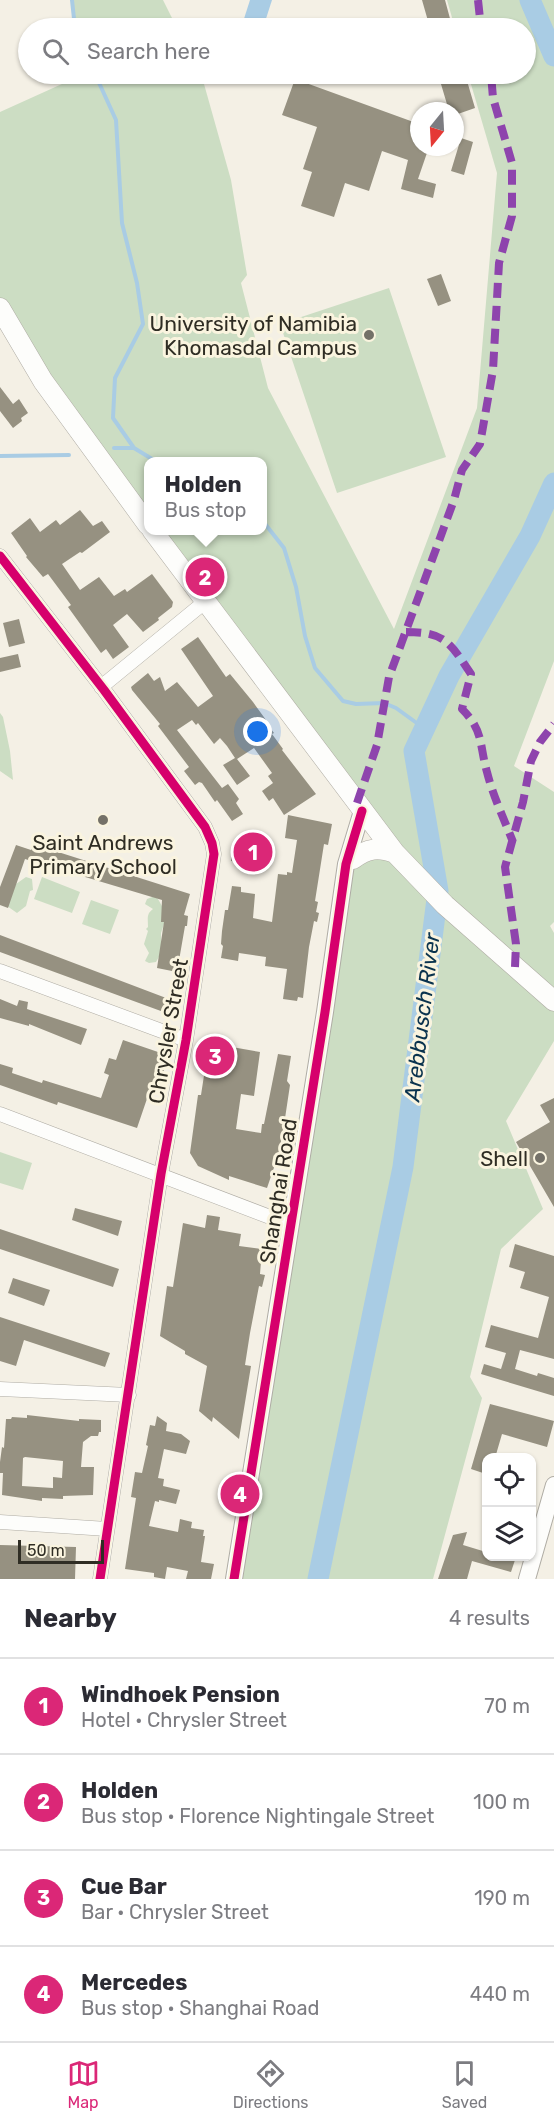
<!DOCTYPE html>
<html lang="en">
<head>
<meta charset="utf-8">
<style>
	body { margin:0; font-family:Rubik,sans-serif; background:#f7f7f7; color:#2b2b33 }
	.controls { position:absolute; right:18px; bottom:18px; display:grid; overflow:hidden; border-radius:12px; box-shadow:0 2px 4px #0004 }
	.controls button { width:54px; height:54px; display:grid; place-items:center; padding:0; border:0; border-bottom:2px solid #e1e1e2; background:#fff; color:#2b2b33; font:30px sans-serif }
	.compass { position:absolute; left:410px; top:102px; width:54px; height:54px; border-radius:50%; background:#fff; box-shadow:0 2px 4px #0004; rotate:198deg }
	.scale { position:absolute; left:18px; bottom:15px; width:86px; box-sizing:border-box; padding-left:6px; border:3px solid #2f2d24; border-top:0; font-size:16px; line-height:21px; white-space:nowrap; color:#2f2d24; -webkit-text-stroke:4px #faf4df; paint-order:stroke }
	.you { position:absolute; left:258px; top:732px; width:21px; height:21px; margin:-15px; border:4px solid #fff; border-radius:50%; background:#1a73e8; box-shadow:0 0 0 9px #1a73e833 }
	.badge { display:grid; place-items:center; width:39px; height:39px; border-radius:50%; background:#db2777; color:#fff; font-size:20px; font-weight:700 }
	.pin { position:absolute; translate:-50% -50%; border:3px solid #fff; box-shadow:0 2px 6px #0006 }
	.popup { position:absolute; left:144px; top:457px; width:123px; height:78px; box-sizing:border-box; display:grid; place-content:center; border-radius:12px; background:#fff; filter:drop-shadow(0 2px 4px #0005); font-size:20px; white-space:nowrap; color:#7c7c81 }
	.popup b { font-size:22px; color:#2b2b33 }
	.popup::after { content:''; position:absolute; left:50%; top:100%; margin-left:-12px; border:12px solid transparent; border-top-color:#fff }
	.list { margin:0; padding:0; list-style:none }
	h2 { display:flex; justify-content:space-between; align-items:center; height:78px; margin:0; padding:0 24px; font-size:26px }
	h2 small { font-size:20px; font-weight:400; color:#7c7c81 }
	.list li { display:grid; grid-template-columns:39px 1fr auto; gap:18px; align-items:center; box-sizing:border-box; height:96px; padding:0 24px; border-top:2px solid #e1e1e2 }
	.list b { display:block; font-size:22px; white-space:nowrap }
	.list p { margin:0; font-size:20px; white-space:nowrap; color:#7c7c81 }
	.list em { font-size:20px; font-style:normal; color:#7c7c81 }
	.icon { flex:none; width:33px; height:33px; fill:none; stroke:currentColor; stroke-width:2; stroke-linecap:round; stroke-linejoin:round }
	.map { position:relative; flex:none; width:554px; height:1579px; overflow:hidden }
	.search { position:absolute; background:#fff; box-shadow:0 2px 4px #0004; left:18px; right:18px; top:18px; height:66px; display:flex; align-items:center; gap:15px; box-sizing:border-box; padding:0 21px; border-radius:33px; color:#7c7c81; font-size:22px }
	.sheet { height:462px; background:#fff }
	nav { display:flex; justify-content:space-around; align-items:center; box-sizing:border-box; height:84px; border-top:2px solid #e1e1e2; background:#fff; font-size:16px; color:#7c7c81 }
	nav a { display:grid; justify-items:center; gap:3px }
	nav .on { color:#db2777 }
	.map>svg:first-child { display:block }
	.green { fill:#ccddc3 }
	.water { fill:#a9cce4 }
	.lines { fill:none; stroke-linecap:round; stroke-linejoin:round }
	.stream { stroke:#a9cce4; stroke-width:4 }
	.river { stroke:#a9cce4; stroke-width:21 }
	.building { fill:#969181; fill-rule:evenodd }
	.minor-casing { stroke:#afaca4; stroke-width:15 }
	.tertiary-casing { stroke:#afaca4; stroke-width:18 }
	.secondary-casing { stroke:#afaca4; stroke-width:21 }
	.minor { stroke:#fdfdfb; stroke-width:14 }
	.tertiary { stroke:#fdfdfb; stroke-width:16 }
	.secondary { stroke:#fdfdfb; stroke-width:20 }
	.quiet { stroke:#8e44ad; stroke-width:8; stroke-dasharray:15 8; stroke-linecap:butt }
	.cycleway-casing { stroke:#faf4df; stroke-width:13 }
	.cycleway { stroke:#d6006c; stroke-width:9 }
	.poi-dot { fill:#747168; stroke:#faf4df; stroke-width:2 }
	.labels { text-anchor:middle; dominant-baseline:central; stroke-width:6; stroke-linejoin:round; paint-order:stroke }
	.poi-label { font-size:21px; fill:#2f2d24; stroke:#faf4df; text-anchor:end }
	.street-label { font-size:21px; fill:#2f2d24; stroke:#faf4df }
	.water-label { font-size:22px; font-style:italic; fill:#0a334e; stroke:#faf4df }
</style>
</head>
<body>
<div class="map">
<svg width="554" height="1579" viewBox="0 0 554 1579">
	<rect width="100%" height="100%" fill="#f4f0e5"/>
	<path class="green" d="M72 0H163L177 28H75Z
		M447 0H554V661L514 766 554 792V922L550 926 554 933V1041L506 1121 543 1209 501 1249 470 1377 482 1398 433 1579H234L347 871 384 849 152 531 262 530V462H148V525L0 308V112L84 74H199L204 84 231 180 247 275 241 283 268 388 394 629 477 408 497 173 468 74H526V28H455Z
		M389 288 446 457 337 493 280 324Z
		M0 713 3 717 10 751 13 780 0 771Z
		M26 877 32 879 33 890 30 891 26 906 17 913 7 906 16 884Z
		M42 877 80 892 72 913 34 899Z
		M155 896 158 899 167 915 161 933V953L156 962 149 963 145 961 149 953 144 944 148 931 146 929 148 927C148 919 146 914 153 909L145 904 147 899Z
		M91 900 119 910 110 934 82 924Z
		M0 1152 32 1163 23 1190 0 1183Z"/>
	<path class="water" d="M250 0H272L263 28H243L242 25Z"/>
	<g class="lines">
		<path class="stream" d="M72 0 75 28
			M95 74 116 120 122 223 137 283 143 324 115 378 113 418 134 448 157 462
			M114 448H134
			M0 456 69 455
			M262 520 284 548 296 587 305 636 315 668 343 701 356 704 384 703 396 708 425 729"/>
		<path class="river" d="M530 0 554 56
			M318 1579 403 1167 438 891 414 751 449 676 530 536 554 483"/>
	</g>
	<path class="building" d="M422 0H445L452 26 446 28H430Z
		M438 74H465L475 108 455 115V111H449Z
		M295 79 419 124V147H429L418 179 436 184 433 198 401 189 408 160 382 151 369 191 345 183 334 217 301 206 312 172 303 169 317 127 282 115Z
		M461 138 473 142 464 175 451 171Z
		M441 274 451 301 438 306 427 279Z
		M0 387 13 404 19 399 28 413 21 418 22 421 13 428 0 411Z
		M80 510 93 526 102 521 110 532 82 553 80 552 62 564 80 590 99 577 114 596 125 589 127 592 152 574 173 602 172 607 158 618 159 620 143 632 127 614 113 625 129 647 113 659 106 649 101 653 68 607 71 605 48 574 43 577 26 557 27 556 11 533 30 518 40 532 56 520 60 525Z
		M19 619 25 643 9 647 3 623Z
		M198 637 226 677 230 674 253 702 266 720 265 721 274 733 272 734 283 749 282 750 316 794 284 815 273 798 269 801 262 791 273 783 268 776 272 773 254 748 237 759 250 776 237 785 223 765 235 758 227 746 220 738 214 744 198 723 196 725 192 720 177 730 222 788 228 784 239 799 236 803 243 814 232 821 217 800 215 802 202 783 199 782 195 785 184 771 189 767 158 726 160 724 132 690 131 687 148 673 154 681 160 677 165 691 177 682 198 707 213 696 181 649Z
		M18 654 21 667 0 672V658Z
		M288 815 332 824 328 845 324 844 315 901 318 902 316 912 319 913 317 922 314 921 309 947 303 998 298 997 297 1001 283 999 287 969 265 966 266 957 239 953 238 961 221 958 223 946 221 944 222 931 225 910H228L232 886 241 887V892L255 894 253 918 272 922 278 874 287 875V872L292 873 297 840 285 838Z
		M248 837 270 841 268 853 261 852 257 873 246 871 248 864 231 861 232 851 245 853Z
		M33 844 190 894 184 915 188 916 187 926H185L177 972 157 968 164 922H161L162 900 25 859 8 908 0 905V887L16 845 31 850Z
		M0 935 174 1001 169 1014 0 952Z
		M0 999 17 1006 19 1000 28 1002 27 1009 87 1029 81 1045 29 1024V1026L0 1018Z
		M123 1040 158 1052 165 1064 160 1090 151 1087 137 1128 58 1102 57 1105 0 1085V1064L13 1068 12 1073 42 1083 43 1080 101 1098 109 1075 104 1073 109 1058 116 1060Z
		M209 1043 260 1052 254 1096 241 1094 236 1129 261 1133 262 1124H264L278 1054 291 1056 287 1081 290 1085 284 1125 279 1153 267 1188 229 1176V1180L198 1166 190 1153 198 1095H201Z
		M554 1098V1207L516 1142 550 1122 540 1105Z
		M75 1208 122 1221 118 1236 72 1220Z
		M207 1215 220 1217 218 1230 241 1234 239 1246 262 1249 260 1274 265 1275 262 1287 259 1286 250 1333 245 1365 251 1366 239 1439 213 1417 212 1422 199 1411 207 1366 185 1354V1351L160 1336 167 1286 173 1287 183 1223 205 1228Z
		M0 1229 119 1269 113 1287 0 1249Z
		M515 1244 554 1256V1359L520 1350 515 1369 537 1376 538 1373 554 1378V1396L481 1374 484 1364 501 1369 506 1353 485 1347 491 1325 538 1338 549 1297 520 1288 525 1272 509 1267Z
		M13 1278 50 1290 44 1306 8 1293Z
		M0 1317 110 1353 105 1367 24 1340 16 1366 0 1361Z
		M490 1404 554 1421 547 1447 502 1434 495 1458H486V1474L471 1469Z
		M27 1415 79 1421V1419L101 1420V1432H99L98 1436H91L83 1442 81 1467H94L93 1495 63 1496V1499L42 1498V1501L2 1495 3 1473H0V1462L2 1447 4 1448 6 1419H11L12 1417 27 1418ZM25 1457 63 1461 62 1478 53 1477V1488L22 1486 23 1458Z
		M157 1416 167 1423 166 1431 181 1434 190 1441 186 1454 164 1449 158 1478 164 1479 163 1486 180 1490 176 1504 159 1500V1502L155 1501 149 1526 178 1532 180 1519 192 1522 191 1528 204 1530 203 1536H205L201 1562 214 1564 211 1579H186L188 1571 167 1567 165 1579 154 1577V1573L125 1569 136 1498 131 1497 135 1472 142 1473 148 1446 146 1445 150 1425 155 1426Z
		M467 1532 463 1545 486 1552V1557H516L511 1572 472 1561 467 1579H438L453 1535Z
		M0 1545 76 1547 75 1579H0Z"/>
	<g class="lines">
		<defs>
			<path id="minor" d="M0 556 104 690 205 827 212 843 214 854 186 1040 161 1174 100 1579
				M101 687 206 601
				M0 971 186 1040
				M0 1114 291 1225
				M0 1389 129 1395
				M0 1522 107 1529"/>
			<path id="tertiary" d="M234 1579 325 1012 346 864 362 811
				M527 1579 554 1485"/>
			<path id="secondary" d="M0 308 43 381 148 525
				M152 530 395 853 445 905 554 1001
				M353 859C368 848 378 847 395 853"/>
		</defs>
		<use href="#minor" class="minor-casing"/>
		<use href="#tertiary" class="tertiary-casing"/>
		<use href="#secondary" class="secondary-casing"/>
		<use href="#minor" class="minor"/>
		<use href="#tertiary" class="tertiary"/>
		<use href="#secondary" class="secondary"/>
		<path class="quiet" d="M478 0 481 28
			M406 632C446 632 450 643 471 674L462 709C484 731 479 744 487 772 493 796 504 819 513 842
			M357 803 377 745 389 677 454 500 462 470 480 444 493 370 499 263 512 216V163L493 98 491 74
			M515 967 516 944 505 867 523 802 531 761 540 742 554 724"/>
		<defs>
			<path id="cycleway" d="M0 556 104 690 205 827 212 843 214 854 186 1040 161 1174 100 1579
				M234 1579 325 1012 346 864 362 811"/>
		</defs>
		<use href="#cycleway" class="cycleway-casing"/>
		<use href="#cycleway" class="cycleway"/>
	</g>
	<g class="poi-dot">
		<circle cx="369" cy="335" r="6"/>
		<circle cx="103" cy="820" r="6"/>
		<circle cx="540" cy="1158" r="6"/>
	</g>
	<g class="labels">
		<g class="poi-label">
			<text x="357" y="323">University of Namibia<tspan x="357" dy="24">Khomasdal Campus</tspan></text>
			<text x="103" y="842" text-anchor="middle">Saint Andrews<tspan x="103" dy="24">Primary School</tspan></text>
			<text x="528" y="1158">Shell</text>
		</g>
		<g class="street-label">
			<text transform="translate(168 1031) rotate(-80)">Chrysler Street</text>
			<text transform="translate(278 1191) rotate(-81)">Shanghai Road</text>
		</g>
		<g class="water-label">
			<text transform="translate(422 1017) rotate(-83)">Arebbusch River</text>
		</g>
	</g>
</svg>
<div class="controls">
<button><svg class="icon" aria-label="locate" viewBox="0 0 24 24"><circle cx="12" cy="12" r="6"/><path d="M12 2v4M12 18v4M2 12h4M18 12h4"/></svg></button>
<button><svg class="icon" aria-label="layers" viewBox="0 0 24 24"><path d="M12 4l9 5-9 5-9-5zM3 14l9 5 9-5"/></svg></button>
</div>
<svg class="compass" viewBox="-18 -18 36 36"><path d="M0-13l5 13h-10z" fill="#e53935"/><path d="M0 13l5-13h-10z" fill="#7c7c81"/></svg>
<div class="scale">50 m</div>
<div class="you"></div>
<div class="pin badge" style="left:253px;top:852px">1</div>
<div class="pin badge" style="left:205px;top:577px">2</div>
<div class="popup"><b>Holden</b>Bus stop</div>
<div class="pin badge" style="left:215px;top:1056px">3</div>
<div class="pin badge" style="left:240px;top:1494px">4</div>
<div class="search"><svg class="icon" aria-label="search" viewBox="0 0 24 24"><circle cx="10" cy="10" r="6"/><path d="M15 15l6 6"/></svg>Search here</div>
</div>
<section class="sheet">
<h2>Nearby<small>4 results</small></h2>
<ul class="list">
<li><span class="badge">1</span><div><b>Windhoek Pension</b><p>Hotel · Chrysler Street</p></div><em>70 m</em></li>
<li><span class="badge">2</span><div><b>Holden</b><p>Bus stop · Florence Nightingale Street</p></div><em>100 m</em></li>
<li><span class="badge">3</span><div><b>Cue Bar</b><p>Bar · Chrysler Street</p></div><em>190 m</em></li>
<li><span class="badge">4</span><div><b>Mercedes</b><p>Bus stop · Shanghai Road</p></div><em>440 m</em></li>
</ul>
</section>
<nav>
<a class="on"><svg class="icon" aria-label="map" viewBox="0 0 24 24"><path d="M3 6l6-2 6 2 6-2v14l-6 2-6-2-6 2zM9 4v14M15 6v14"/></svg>Map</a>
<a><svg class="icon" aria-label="directions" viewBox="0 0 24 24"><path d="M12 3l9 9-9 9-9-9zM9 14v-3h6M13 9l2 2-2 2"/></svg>Directions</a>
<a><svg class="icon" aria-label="saved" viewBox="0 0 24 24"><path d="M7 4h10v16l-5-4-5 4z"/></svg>Saved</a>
</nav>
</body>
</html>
